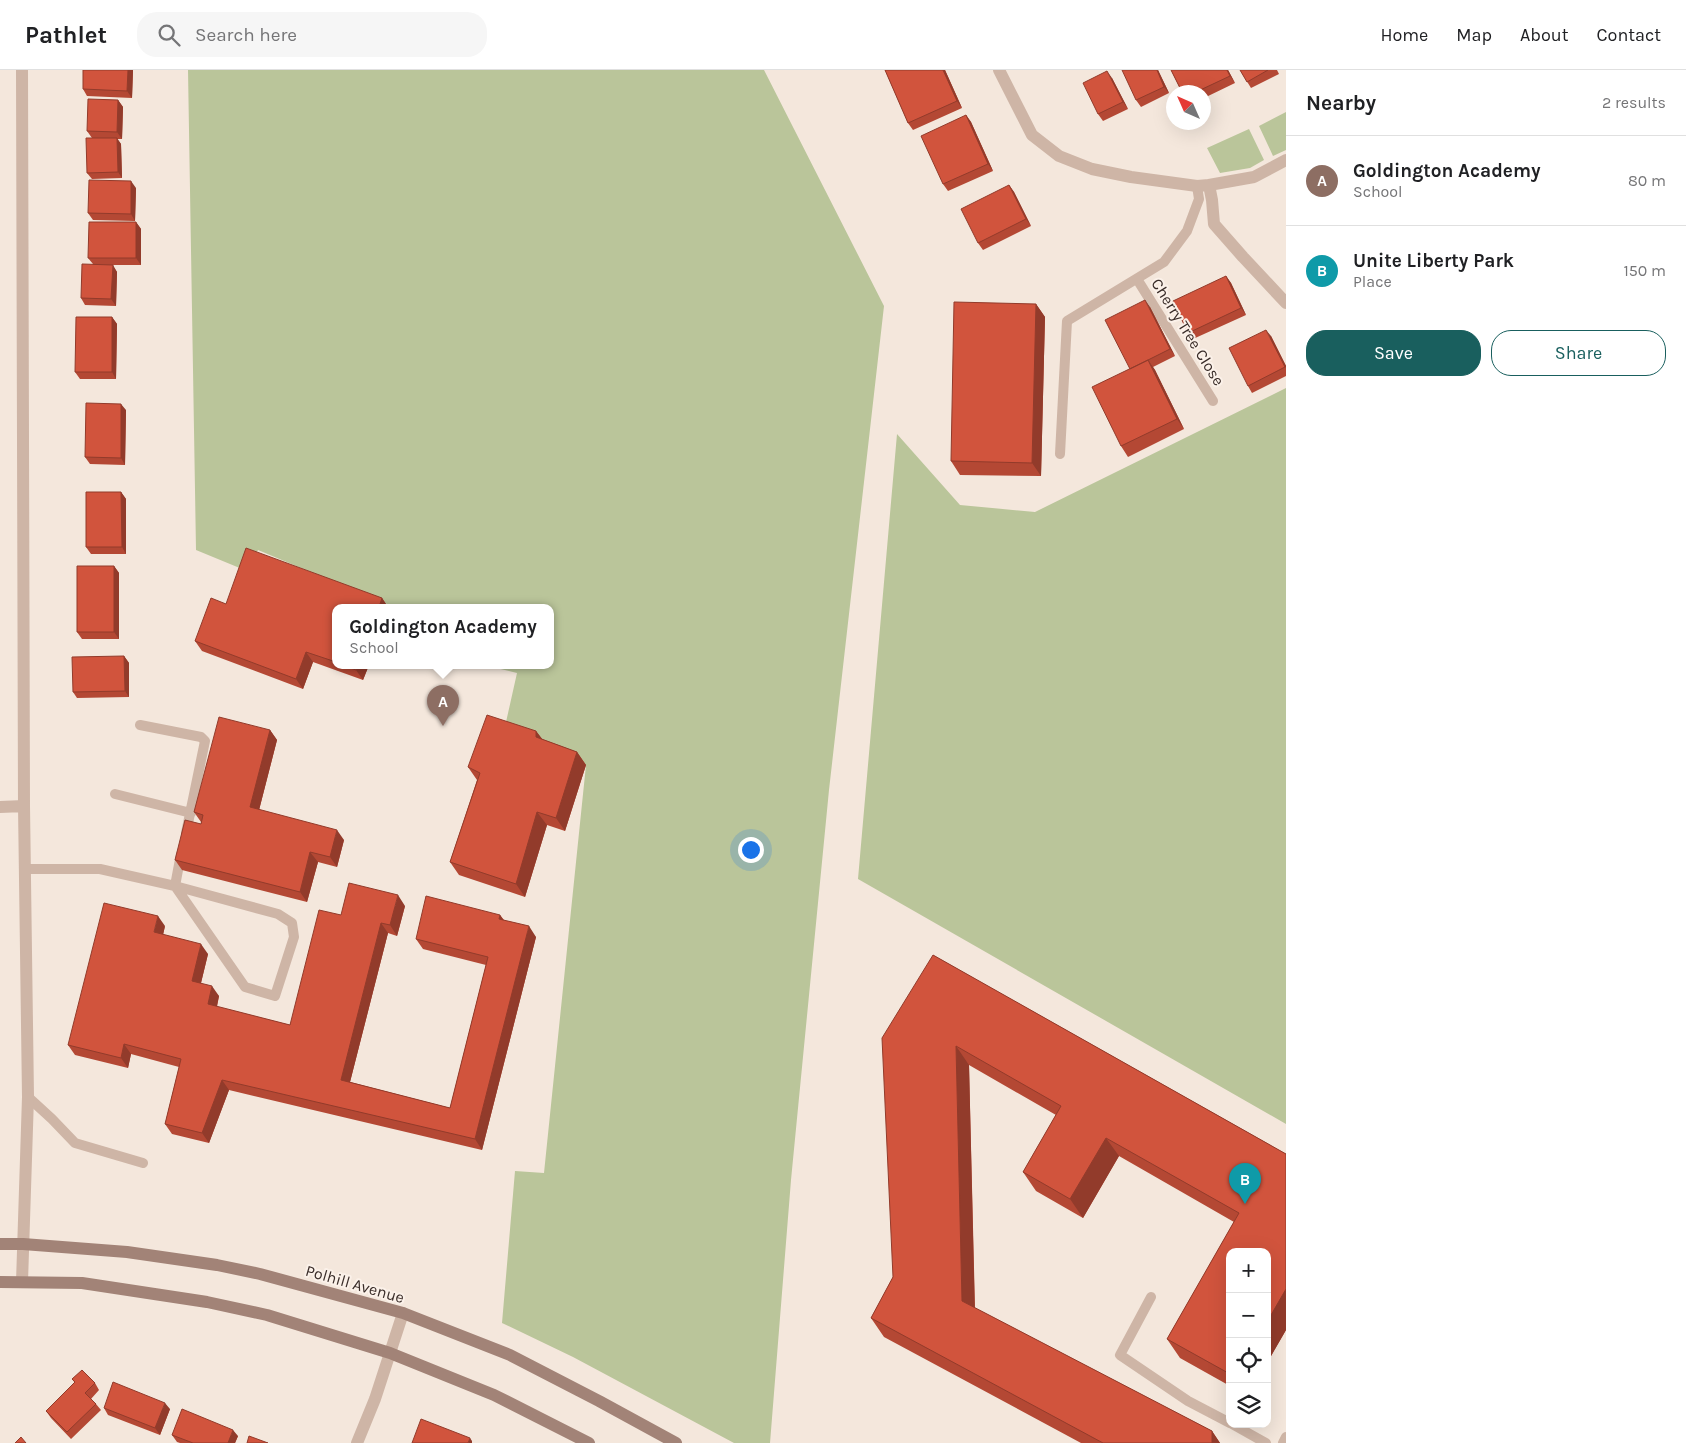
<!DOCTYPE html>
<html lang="en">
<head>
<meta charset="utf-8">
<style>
	body { margin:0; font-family:Karla,sans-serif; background:#f6f6f6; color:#202124 }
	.controls { position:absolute; right:15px; bottom:15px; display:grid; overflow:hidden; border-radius:10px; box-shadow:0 5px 20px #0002 }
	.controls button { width:45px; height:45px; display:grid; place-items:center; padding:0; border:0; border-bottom:1px solid #e0e0e0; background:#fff; color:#202124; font:25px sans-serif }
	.compass { position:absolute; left:1166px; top:15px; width:45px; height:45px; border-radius:50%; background:#fff; box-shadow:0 5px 20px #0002; rotate:315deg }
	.you { position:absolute; left:750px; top:779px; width:18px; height:18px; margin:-12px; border:4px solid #fff; border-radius:50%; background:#1a73e8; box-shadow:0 0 0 8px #1a73e833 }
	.badge { display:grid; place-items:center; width:32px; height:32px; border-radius:50%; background:#195f5e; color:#fff; font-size:16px; font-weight:700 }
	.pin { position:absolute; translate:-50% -41px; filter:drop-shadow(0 1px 2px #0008) }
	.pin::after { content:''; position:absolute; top:26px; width:18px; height:15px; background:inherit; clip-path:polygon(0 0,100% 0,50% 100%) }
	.popup { position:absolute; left:332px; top:534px; width:222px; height:65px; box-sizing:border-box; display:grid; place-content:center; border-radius:10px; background:#fff; filter:drop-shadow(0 1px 4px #0005); font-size:16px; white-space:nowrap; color:#757577 }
	.popup b { font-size:19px; color:#202124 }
	.popup::after { content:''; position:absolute; left:50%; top:100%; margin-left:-10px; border:10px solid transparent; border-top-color:#fff }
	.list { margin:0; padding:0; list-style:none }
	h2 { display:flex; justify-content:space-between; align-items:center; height:65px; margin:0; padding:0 20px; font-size:21px }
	h2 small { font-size:16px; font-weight:400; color:#757577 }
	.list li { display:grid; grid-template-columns:32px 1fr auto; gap:15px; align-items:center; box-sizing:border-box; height:90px; padding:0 20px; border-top:1px solid #e0e0e0 }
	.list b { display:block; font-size:19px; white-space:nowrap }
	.list p { margin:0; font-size:16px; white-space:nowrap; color:#757577 }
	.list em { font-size:16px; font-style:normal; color:#757577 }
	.actions { display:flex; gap:10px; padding:15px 20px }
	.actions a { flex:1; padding:11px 0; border:1px solid #195f5e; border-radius:20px; text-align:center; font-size:18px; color:#195f5e }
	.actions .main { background:#195f5e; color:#fff }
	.icon { flex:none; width:28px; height:28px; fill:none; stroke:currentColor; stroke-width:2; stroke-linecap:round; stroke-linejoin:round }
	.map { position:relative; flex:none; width:1286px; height:1373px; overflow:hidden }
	header { display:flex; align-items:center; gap:30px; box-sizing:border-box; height:70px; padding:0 25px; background:#fff; border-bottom:1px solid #e0e0e0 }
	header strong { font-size:24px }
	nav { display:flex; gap:28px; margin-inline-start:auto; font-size:18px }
	.search { width:350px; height:45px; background:#f6f6f6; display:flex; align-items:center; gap:12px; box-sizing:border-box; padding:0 18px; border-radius:20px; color:#757577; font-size:19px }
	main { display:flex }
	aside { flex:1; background:#fff }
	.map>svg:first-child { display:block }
	.green { fill:#bac59a }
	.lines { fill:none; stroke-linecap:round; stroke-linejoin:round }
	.lane { stroke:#ceb5a6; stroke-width:10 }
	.street { stroke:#ceb5a6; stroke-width:12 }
	.secondary { stroke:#a28377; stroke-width:12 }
	.wall { fill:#b44834 }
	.shaded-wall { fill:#923b2b }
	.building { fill:#d1543d; stroke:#923b2b }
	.labels { text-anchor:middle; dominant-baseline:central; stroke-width:4; stroke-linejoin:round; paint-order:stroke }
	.street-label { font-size:16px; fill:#392c28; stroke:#fbf1e9 }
</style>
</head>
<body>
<header>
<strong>Pathlet</strong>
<div class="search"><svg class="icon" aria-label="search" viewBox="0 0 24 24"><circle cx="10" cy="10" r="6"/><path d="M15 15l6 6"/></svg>Search here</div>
<nav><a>Home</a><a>Map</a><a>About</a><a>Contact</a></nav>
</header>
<main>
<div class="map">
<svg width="1286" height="1373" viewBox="0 0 1286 1373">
	<rect width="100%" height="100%" fill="#f4e7dc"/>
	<path class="green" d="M188 0H764L884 236 829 720 791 1110 770 1373H734L573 1287 502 1253 515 1101 544 1103 586 695 504 661 517 603 484 595H550V537H394L258 480 247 501 196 480Z
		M1286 42V80L1273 86 1259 56Z
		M1249 59 1264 90 1250 98 1220 103 1207 78Z
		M1286 318V1054L858 809 897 364 960 435 1035 442Z"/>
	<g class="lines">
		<path class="lane" d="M1137 209 1213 331
			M1060 384 1067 251 1164 192 1187 161 1199 129 1197 116
			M140 655 201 667 205 671 186 763
			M115 724 191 743
			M25 799H100L175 816 278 844 292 853 294 867 275 926 245 917 175 816 181 784
			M28 1027 52 1049 75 1073 143 1093
			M1151 1227 1120 1285 1188 1331 1230 1353
			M1232 1354 1266 1373
			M1283 1373 1286 1367"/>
		<path class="street" d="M22 0 24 736 28 1027 22 1212
			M999 0 1032 65 1059 86 1092 99 1131 107 1197 116 1209 115 1254 107 1286 90
			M1209 115 1212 130 1214 154 1243 187 1286 233
			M0 737 24 736
			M357 1373 375 1329 403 1243"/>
		<path class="secondary" d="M0 1174H23L127 1182 217 1195 260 1204 403 1243 510 1285 599 1331 676 1373
			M0 1212 82 1213 207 1232 267 1245 390 1283 494 1325 589 1373"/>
	</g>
	<path class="wall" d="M83 0H133L132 28 87 26 83 19Z
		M885 0H945L962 38 913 60 908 53Z
		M1158 0 1169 23 1141 37 1136 30Z
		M1171 0H1228L1235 13 1204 28V22H1182Z
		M1240 0H1277L1279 4 1251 18Z
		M1112 8 1128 39 1103 51 1098 44Z
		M118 30 123 37 122 69H117L121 74 122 108 92 109 87 103 92 68 87 61Z
		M966 45 971 52 993 101 948 121 943 114Z
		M1009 115 1014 122 1031 156 983 180 978 173Z
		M136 118 135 151 93 150 88 143Z
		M136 152 141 159V195H112L117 202 116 236 85 235 81 228 93 194 88 188Z
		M1226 206 1231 213 1246 245 1193 269 1188 263Z
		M1036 234 1045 247 1041 406 960 405 951 391Z
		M1150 237 1175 286 1153 297 1155 300 1184 359 1128 387 1121 376 1130 299Z
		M112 247 117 254 116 309H80L75 302Z
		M1271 266 1286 296V306L1252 323 1248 316Z
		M126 340 125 395 90 394 85 387Z
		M121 422 126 429V484H91L86 477Z
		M114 496 119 503V569H82L77 562Z
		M382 528 388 537H336V595H369L363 610 313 592 303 619 202 581 195 571 226 534Z
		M124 586 129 593V627L77 628 73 622Z
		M270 660 277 670 259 740 344 770 337 797 318 792 307 832 182 800 175 790 201 754V752L194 742Z
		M536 661 542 669 577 682 586 695 565 761 547 755 525 827 459 805 450 792 477 710 468 697Z
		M405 836 397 866 388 863 350 1012 450 1038 486 895 423 879 416 869 500 845 504 850 536 867 482 1080 229 1020 209 1073 172 1064 165 1054 179 997 131 984 128 998 75 985 68 975 165 856 163 865 208 884 201 913 219 926 217 937 290 955 341 845Z
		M933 885 1286 1084V1260L1267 1293V1182H1230V1316L1180 1288 1167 1269 1234 1152 1119 1086 1083 1148 1036 1121 1023 1102 1056 1045 969 995 975 1238 1212 1361 1220 1373H1081L884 1267 871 1248 893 1207Z
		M72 1309 95 1313 99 1320 91 1329 96 1334 101 1340 71 1369 51 1348 46 1341 75 1313Z
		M104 1338 170 1339 160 1365 108 1345Z
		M172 1365 238 1366 235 1373H180L177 1372Z"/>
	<path class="shaded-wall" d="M128 0H133L132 28 127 21Z
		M943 0H945L962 38 957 31Z
		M1157 0H1158L1169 23 1164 17Z
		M1227 0H1228L1235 13 1230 6Z
		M1107 1 1112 8 1128 39 1123 32Z
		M118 30 123 37 122 69 117 62Z
		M966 45 971 52 993 101 988 94Z
		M117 68 121 74 122 108 118 102Z
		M131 111 136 118 135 151 131 144Z
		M1009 115 1014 122 1031 156 1026 149Z
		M136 152 141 159V195L136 188Z
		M113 195 117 202 116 236 111 229Z
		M1226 206 1231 213 1246 245 1241 238Z
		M1145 230 1150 237 1175 286 1170 279Z
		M1036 234 1045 247 1041 406 1032 393Z
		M112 247 117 254 116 309 112 302Z
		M1266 260 1271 266 1286 296V298Z
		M1148 290 1155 300 1184 359 1177 349Z
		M121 334 126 340 125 395 121 388Z
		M121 422 126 429V484L122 477Z
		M114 496 119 503V569L114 562Z
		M382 528 388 537H379Z
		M306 582 313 592 303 619 296 609Z
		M124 586 129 593V627L125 621Z
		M358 595H369L363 610 356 600Z
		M270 660 277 670 257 748 250 737Z
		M536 661 546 674 536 667Z
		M577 682 586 695 565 761 556 748Z
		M537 742 547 755 525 827 516 814Z
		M337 760 344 770 337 797 330 787Z
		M310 782 318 792 307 832 300 822Z
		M398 825 405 836 397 866 390 855Z
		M500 845 507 855 499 849Z
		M158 846 165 856 161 873 154 862Z
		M381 853 388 863 348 1020 341 1010Z
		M529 856 536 867 482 1080 475 1069Z
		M201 874 208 884 199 921 192 911Z
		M212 916 219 926 215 944 208 934Z
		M124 974 131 984 128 998 121 988Z
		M956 976 969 995 975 1250 962 1231Z
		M222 1010 229 1020 209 1073 202 1063Z
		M1106 1068 1119 1086 1083 1148 1070 1129Z
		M1286 1219V1260L1267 1293V1252Z
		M165 1333 170 1339 160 1365 155 1358Z
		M233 1360 238 1366 235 1373H228Z
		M1212 1361 1220 1373H1212Z
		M470 1368 472 1371V1373H468Z"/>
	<path class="building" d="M83 0H128L127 21 83 19Z
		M885 0H943L957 31 908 53Z
		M1122 0H1157L1164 17 1136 30Z
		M1171 0H1227L1230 6 1196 22H1182Z
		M1240 0H1268L1247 12Z
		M1107 1 1123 32 1098 44 1083 13Z
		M88 29 118 30 117 62 87 61Z
		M966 45 988 94 943 114 921 66Z
		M86 68H117L118 102 87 103Z
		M89 110 131 111V144L88 143Z
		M1009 115 1026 149 978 173 961 139Z
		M89 152H136V188H88Z
		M82 194 113 195 111 229 81 228Z
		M1226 206 1241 238 1188 263 1173 231Z
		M1145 230 1170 279 1130 299 1105 250Z
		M954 232 1036 234 1032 393 951 391Z
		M76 247H112V302H75Z
		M1266 260 1285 297 1248 316 1229 278Z
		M1148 290 1177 349 1121 376 1092 317Z
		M86 333 121 334V388L85 387Z
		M86 422H121L122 477H86Z
		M246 478 382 528 379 537H336V592L306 582 296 609 195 571 211 528 226 534Z
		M77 496H114V562H77Z
		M124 586 125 621 73 622 72 587Z
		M342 595H358L356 600Z
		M487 645 536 661V667L577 682 556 748 537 742 516 814 450 792 480 703 468 697Z
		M219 647 270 660 250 737 337 760 330 787 310 782 300 822 175 790 185 750 201 754 203 745 194 742Z
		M349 813 398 825 390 855 381 853 341 1010 450 1038 488 887 416 869 426 826 500 845 499 849 529 856 475 1069 222 1010 202 1063 165 1054 181 989 124 974 121 988 68 975 104 833 158 846 154 862 201 874 192 911 212 916 208 934 290 955 319 840 341 845Z
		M933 885 1286 1084V1219L1267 1252V1182H1230V1304L1167 1269 1239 1143 1106 1068 1070 1129 1023 1102 1061 1036 956 976 962 1231 1212 1361V1373H1103L871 1248 893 1207 882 968Z
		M82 1300 95 1313 85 1323 96 1334 67 1362 46 1341 75 1312 72 1309Z
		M113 1312 165 1333 155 1358 104 1338Z
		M182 1339 233 1360 228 1373H193L172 1365Z
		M421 1349 470 1368 468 1373H412Z
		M249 1366 268 1373H247Z
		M21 1367 26 1373H15Z"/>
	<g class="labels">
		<g class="street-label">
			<text transform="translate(1188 262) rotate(58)">Cherry Tree Close</text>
			<text transform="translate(355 1214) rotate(16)">Polhill Avenue</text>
		</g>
	</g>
</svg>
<div class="controls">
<button>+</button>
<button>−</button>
<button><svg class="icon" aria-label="locate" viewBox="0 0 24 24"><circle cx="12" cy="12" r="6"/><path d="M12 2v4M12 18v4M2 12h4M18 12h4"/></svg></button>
<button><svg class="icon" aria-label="layers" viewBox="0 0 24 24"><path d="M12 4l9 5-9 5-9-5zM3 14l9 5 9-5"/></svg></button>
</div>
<svg class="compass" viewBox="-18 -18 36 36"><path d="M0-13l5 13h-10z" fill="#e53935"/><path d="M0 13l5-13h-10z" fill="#757577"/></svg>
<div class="you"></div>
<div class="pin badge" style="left:443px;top:656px;background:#8d6e63">A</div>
<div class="popup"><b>Goldington Academy</b>School</div>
<div class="pin badge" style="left:1245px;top:1134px;background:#0f9aa8">B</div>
</div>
<aside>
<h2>Nearby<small>2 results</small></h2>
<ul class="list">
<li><span class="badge" style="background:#8d6e63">A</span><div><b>Goldington Academy</b><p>School</p></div><em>80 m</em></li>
<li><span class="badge" style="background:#0f9aa8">B</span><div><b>Unite Liberty Park</b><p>Place</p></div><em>150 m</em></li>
</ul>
<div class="actions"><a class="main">Save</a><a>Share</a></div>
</aside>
</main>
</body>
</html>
